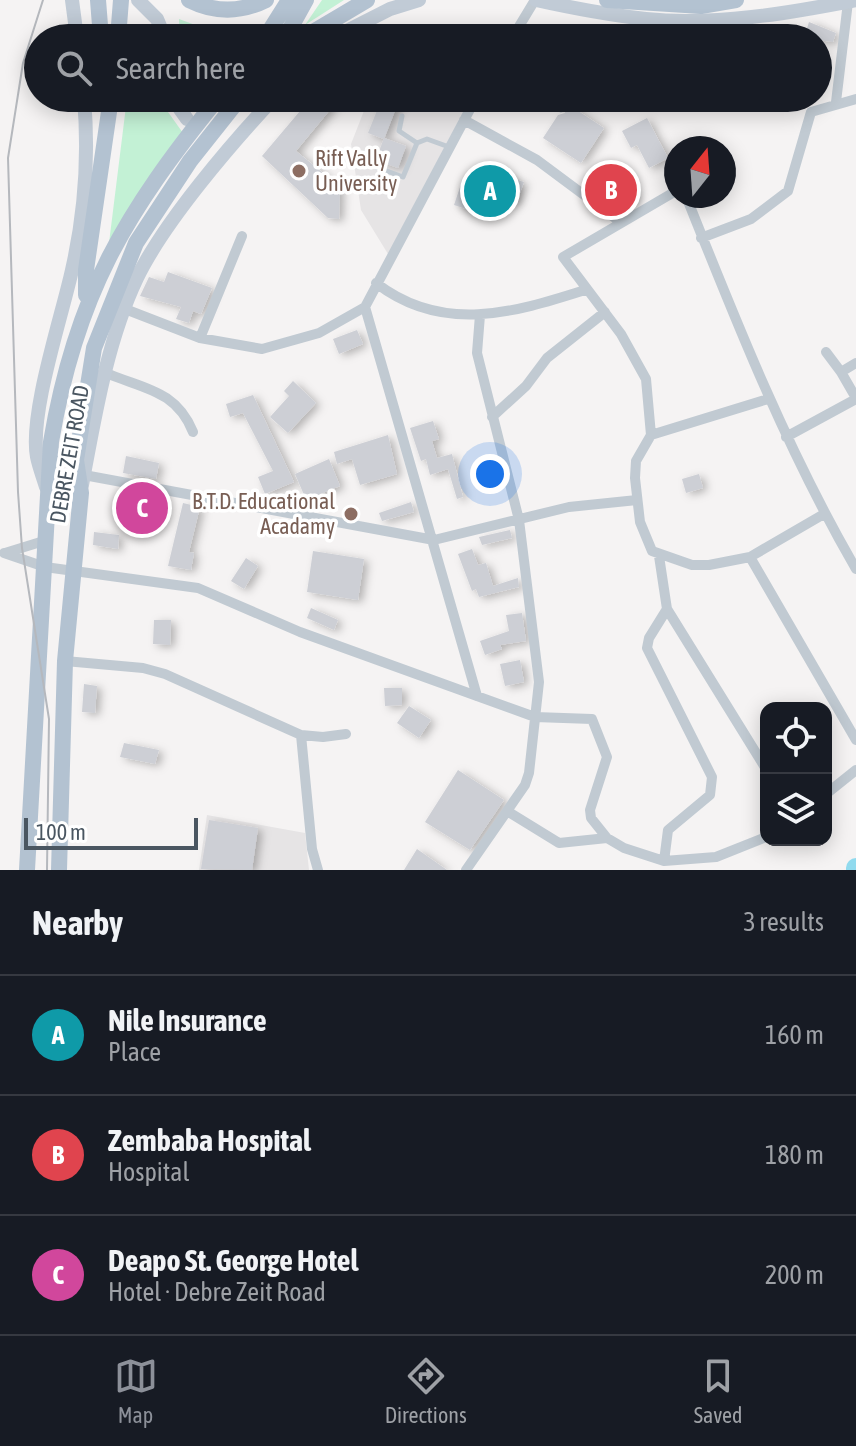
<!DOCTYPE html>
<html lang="en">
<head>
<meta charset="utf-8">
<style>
	body { margin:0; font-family:"Asap Condensed",sans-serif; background:#20242c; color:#f1f3f6 }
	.controls { position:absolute; right:24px; bottom:24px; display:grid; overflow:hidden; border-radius:16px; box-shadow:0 4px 20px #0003 }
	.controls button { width:72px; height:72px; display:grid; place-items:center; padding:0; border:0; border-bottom:2px solid #363941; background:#171b24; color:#f1f3f6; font:40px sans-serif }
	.compass { position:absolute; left:664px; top:136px; width:72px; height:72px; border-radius:50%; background:#171b24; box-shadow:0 4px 20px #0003; rotate:17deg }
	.scale { position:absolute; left:24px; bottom:20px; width:174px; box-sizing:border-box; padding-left:8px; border:4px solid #4a5661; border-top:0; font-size:22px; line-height:28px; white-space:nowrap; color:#4a5661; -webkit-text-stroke:6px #fff; paint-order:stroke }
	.you { position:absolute; left:490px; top:474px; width:28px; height:28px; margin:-20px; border:6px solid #fff; border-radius:50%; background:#1a73e8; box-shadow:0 0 0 12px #1a73e833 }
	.badge { display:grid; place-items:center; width:52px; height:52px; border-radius:50%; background:#8c9099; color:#fff; font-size:26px; font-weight:700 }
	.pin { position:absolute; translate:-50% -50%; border:4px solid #fff; box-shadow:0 2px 8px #0006 }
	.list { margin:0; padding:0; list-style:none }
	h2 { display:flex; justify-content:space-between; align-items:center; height:104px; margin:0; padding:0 32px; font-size:34px }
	h2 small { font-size:26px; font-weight:400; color:#9ea1a6 }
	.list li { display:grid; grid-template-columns:52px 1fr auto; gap:24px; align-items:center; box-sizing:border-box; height:120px; padding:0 32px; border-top:2px solid #363941 }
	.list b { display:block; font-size:30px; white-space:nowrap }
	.list p { margin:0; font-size:26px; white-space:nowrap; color:#9ea1a6 }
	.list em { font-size:26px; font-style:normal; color:#9ea1a6 }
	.icon { flex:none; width:44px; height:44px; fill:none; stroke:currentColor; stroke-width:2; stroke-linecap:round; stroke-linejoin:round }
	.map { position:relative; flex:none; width:856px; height:870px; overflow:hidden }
	.search { position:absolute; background:#171b24; box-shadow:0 4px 20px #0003; left:24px; right:24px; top:24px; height:88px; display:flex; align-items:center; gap:20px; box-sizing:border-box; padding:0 28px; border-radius:44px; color:#9ea1a6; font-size:30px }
	.sheet { height:464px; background:#171b24 }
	nav { display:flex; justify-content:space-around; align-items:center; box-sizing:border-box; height:112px; border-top:2px solid #363941; background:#171b24; font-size:22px; color:#9ea1a6 }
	nav a { display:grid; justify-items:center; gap:4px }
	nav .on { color:#8c9099 }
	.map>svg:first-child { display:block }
	.education { fill:#e6e4e5 }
	.green { fill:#c3f1d5 }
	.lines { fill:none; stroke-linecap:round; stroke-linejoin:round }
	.river { stroke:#90daee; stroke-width:20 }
	.building { fill:#cdcfd5; filter:url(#shadow) }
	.lane { stroke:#c1cad2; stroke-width:5 }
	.street { stroke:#c1cad2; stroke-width:10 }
	.secondary { stroke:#c1cbd6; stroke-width:14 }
	.primary { stroke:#b3c2d1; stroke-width:16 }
	.tram { stroke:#b5b8bd; stroke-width:2 }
	.education-dot { fill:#8d6e63; stroke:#fff; stroke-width:3 }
	.labels { text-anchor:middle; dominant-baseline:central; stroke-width:7; stroke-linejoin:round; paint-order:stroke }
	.education-label { font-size:22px; fill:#785e54; stroke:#fff; text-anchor:start }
	.street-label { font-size:22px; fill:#4a5661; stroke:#fff }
</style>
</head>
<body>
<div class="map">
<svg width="856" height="870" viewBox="0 0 856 870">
	<defs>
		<filter id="shadow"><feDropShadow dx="4.5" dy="2.5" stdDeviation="4" flood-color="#0004"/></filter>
	</defs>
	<rect width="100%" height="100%" fill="#f5f3f3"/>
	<path class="education" d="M369 98H471L388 254 361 210 351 144Z
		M207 815 305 833 309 870H199Z"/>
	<path class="green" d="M322 0H344L305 25Z
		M179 19 225 36 272 27 263 38H180Z
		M127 98H158L183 133 109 243Z"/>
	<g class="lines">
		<path class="river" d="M856 870V868"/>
	</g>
	<path class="building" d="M809 22 836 33 833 42 804 38Z
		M311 98H325L334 105 296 151 340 187 339 219 328 218 262 156Z
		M382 98H400L384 139 368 133Z
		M566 103 604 128 581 163 543 138 558 115 565 113Z
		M647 118 668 158 649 168 637 145 631 148 622 131Z
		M384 138 406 146 398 168 376 160Z
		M598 165 637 197 616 208 585 183Z
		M490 171 524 182 516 204 488 195 487 198 481 196 475 212 454 205 461 184 470 187 475 174 487 178Z
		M168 272 212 288 201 314 193 311 189 323 176 319 181 307 140 296 149 277 164 282Z
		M357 330 363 344 339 354 333 339Z
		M293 381 316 403 288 433 270 417 289 396 284 391Z
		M253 395 294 482 265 494 258 477 273 471 243 413 230 417 226 404Z
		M433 421 439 439 432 441 437 458 452 454 463 497 457 499 448 469 430 475 426 459 421 461 410 428Z
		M388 435 397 474 360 485 352 459 337 464 334 452Z
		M126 456 159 463 156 479 123 473Z
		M329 459 340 486 315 496 316 500 308 504 295 474Z
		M699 474 703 488 686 493 682 479Z
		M130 496 155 498 154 520 128 518Z
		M411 502 414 512 382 521 379 513Z
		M183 503 200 507 189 552 194 553 191 570 168 566Z
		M510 530 512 538 482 545 479 537Z
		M94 532 119 535 118 549 93 545Z
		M472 549 478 565 486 563 493 586 518 578 519 587 479 597 476 589 472 591 458 554Z
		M313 551 364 559 358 600 307 592Z
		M246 558 258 566 244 589 231 581Z
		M311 608 338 620 334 630 307 618Z
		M522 613 526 641 500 645 502 649 485 655 480 641 509 631 506 615Z
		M154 620H171L170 645 153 644Z
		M520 660 524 682 505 686 500 664Z
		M84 684 97 686 95 713 82 712Z
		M384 688H402V705L385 706Z
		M409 706 431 720 419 738 397 723Z
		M124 743 159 750 155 764 120 757Z
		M458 770 504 800 470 850 425 822Z
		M209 820 258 828 252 870 201 869Z
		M417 849 447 870H404Z"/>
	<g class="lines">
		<path class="lane" d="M540 98 561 110
			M417 143 427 139 449 147
			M376 167 403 177 417 143 399 131 402 116"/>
		<path class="street" d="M512 38 535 0
			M836 102 848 2
			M464 120 537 160 619 221
			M676 191 563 257 621 334 646 379 651 435 636 461 635 478 640 522 652 551 692 565H709L750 557 824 514
			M686 196C737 324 787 450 856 569
			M701 238 751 219 788 191 811 112 856 99
			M376 283C442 334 513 313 585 290
			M365 307 477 696
			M125 309 200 338 262 349 319 333 365 307 476 98
			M480 315 477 353 519 520 539 682 529 773 525 785 507 811 559 843 607 838 624 848 664 861 716 857 766 837
			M200 338 242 236
			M826 352 841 372
			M856 363 841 372 856 398
			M106 373C144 389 176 390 193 432
			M492 417 526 386 547 358 605 312
			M651 435 768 399
			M786 437 856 399
			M84 475 434 540 569 507 637 500
			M4 553 45 567 198 588 300 632 535 717 592 719 607 757 590 810 591 818 607 838
			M5 553 47 540
			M659 556 667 609 766 769
			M750 557 856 740
			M65 661 143 668 165 674 301 735 323 737 346 734
			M301 735 312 849 318 870
			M826 794 856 770
			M664 861 668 830 710 795 712 777 647 648 649 638 667 609
			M466 870 507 811"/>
		<path class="secondary" d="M72 0 77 38
			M138 0 157 19 165 38
			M536 0C572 8 609 15 646 19 714 26 790 13 856 0
			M333 38 390 9 419 0
			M172 98 187 119
			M82 485C95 416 107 341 137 278 164 222 231 144 274 98
			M46 487C43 477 39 467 37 457 29 414 62 316 72 270 85 213 89 156 84 98"/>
		<path class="primary" d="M98 0 101 38
			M189 0C215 13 240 13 266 0
			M607 0 701 6 736 0
			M118 38 121 0
			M265 38 289 0
			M285 38 306 0
			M303 38 367 0
			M86 295V270L111 98
			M27 870 51 442C76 294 125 213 218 98
			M59 870 65 661 81 493 76 460 94 348 136 243 190 161 240 98"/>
		<path class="tram" d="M43 0 23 63 8 158 18 492 22 548 49 719 47 870"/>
	</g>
	<g class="education-dot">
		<circle cx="299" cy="171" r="8"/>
		<circle cx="351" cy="514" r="8"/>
	</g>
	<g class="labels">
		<g class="education-label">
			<text x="315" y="158">Rift Vally<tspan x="315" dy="25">University</tspan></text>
			<text x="335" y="501" text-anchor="end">B.T.D. Educational<tspan x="335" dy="25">Acadamy</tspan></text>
		</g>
		<g class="street-label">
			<text transform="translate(69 454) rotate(-80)">DEBRE ZEIT ROAD</text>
		</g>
	</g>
</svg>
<div class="controls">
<button><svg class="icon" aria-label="locate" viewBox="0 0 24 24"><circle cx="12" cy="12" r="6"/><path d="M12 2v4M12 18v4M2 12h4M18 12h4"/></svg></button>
<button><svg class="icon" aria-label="layers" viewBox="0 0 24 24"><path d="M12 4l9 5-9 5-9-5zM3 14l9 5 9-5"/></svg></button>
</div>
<svg class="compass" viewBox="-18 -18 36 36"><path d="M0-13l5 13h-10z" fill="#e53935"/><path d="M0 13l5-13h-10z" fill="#9ea1a6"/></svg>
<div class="scale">100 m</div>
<div class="you"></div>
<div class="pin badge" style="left:490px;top:191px;background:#0f9aa8">A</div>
<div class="pin badge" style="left:611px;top:190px;background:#e0444e">B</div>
<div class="pin badge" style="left:142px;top:508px;background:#d1479c">C</div>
<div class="search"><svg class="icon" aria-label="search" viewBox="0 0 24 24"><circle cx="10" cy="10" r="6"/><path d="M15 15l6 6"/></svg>Search here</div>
</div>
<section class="sheet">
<h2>Nearby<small>3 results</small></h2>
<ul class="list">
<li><span class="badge" style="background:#0f9aa8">A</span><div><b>Nile Insurance</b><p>Place</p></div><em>160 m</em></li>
<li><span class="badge" style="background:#e0444e">B</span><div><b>Zembaba Hospital</b><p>Hospital</p></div><em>180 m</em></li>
<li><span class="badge" style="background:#d1479c">C</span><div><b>Deapo St. George Hotel</b><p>Hotel · Debre Zeit Road</p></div><em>200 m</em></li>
</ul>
</section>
<nav>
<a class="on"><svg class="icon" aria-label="map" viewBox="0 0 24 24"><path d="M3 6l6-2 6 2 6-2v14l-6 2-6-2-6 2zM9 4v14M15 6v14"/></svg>Map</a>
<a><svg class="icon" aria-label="directions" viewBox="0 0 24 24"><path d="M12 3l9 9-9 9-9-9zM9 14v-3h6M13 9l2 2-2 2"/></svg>Directions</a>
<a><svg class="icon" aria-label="saved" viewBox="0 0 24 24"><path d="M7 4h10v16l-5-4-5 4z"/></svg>Saved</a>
</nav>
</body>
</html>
